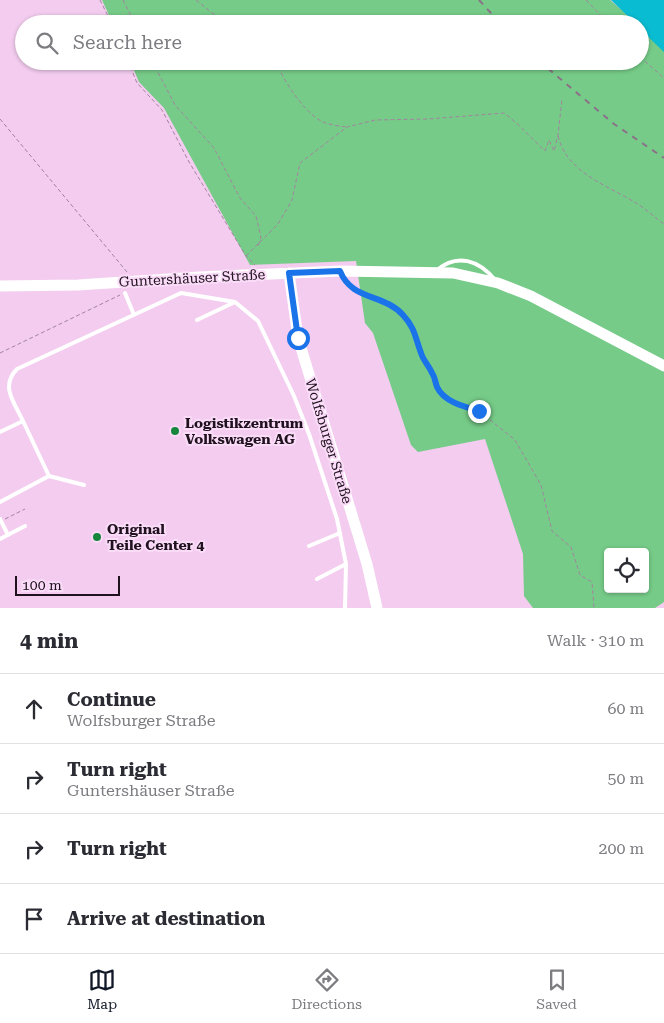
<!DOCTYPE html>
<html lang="en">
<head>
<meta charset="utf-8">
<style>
	body { margin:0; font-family:"Roboto Serif",serif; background:#f2f2f3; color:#2b2b33 }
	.controls { position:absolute; right:15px; bottom:15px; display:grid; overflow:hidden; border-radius:5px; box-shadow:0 1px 4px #0004 }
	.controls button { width:45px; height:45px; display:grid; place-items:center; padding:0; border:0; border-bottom:1px solid #e1e1e2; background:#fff; color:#2b2b33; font:25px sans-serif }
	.scale { position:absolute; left:15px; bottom:12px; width:105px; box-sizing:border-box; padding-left:5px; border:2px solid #1f121e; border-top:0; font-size:14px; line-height:18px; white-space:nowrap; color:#1f121e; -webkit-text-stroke:4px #fbdcf8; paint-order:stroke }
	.stop { position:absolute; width:15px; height:15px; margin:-11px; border:4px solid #1a73e8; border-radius:50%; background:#fff }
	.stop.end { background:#1a73e8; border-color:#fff; box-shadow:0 1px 5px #0008 }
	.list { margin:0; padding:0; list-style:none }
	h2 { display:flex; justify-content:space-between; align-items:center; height:65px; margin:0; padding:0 20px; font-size:21px }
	h2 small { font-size:16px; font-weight:400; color:#7c7c81 }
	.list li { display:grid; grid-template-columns:32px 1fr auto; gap:15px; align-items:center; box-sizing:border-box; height:70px; padding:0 20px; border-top:1px solid #e1e1e2 }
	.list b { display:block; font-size:19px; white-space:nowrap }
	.list p { margin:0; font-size:16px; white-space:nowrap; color:#7c7c81 }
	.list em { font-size:16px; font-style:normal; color:#7c7c81 }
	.icon { flex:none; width:28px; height:28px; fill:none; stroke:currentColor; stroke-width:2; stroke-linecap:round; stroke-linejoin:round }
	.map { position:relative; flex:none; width:664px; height:608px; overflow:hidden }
	.search { position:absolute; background:#fff; box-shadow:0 1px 4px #0004; left:15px; right:15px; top:15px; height:55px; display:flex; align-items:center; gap:12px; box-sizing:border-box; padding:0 18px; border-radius:28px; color:#7c7c81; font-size:19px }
	.sheet { height:345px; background:#fff }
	nav { display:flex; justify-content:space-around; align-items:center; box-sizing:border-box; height:70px; border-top:1px solid #e1e1e2; background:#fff; font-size:14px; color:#7c7c81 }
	nav a { display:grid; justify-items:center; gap:2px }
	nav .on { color:#111827 }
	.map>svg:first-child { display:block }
	.green { fill:#76cb88; fill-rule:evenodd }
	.water { fill:#0abcd1 }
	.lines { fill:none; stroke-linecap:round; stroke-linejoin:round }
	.path { stroke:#a2859f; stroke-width:1; stroke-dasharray:4 2.5; stroke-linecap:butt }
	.lane { stroke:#fff; stroke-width:4 }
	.secondary { stroke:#fff; stroke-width:11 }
	.rail { stroke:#8b7189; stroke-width:2; stroke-dasharray:6 6; stroke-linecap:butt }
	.route { stroke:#1a73e8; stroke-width:6 }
	.poi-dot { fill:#16863d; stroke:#fbdcf8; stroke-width:2 }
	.labels { text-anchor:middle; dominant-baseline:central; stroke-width:4; stroke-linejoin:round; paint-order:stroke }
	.street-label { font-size:14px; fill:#1f121e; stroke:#fbdcf8 }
	.poi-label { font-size:14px; font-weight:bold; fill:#1f121e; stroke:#fbdcf8; text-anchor:start }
</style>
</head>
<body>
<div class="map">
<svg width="664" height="608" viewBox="0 0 664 608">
	<rect width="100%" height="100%" fill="#f3ccef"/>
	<path class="green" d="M102 0H610L638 24H113Z
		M640 26 664 47V602L655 608H533L524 596 523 554 485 439 418 452 411 445 373 333 365 323 356 261 250 265 164 108 139 82 130 61H640ZM608 552H645V589H608Z"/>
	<path class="water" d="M611 0H664V52L640 29V24H636Z"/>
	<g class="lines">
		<path class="path" d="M100 0 112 24
			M123 0 135 24
			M196 0 212 13 232 24
			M586 0 609 24
			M640 57 664 78
			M128 61 137 83 162 110 189 162 246 256 255 265
			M152 61 175 105 214 148 240 198 256 216 261 237 258 246
			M276 61C282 79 305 114 323 122 330 125 339 126 346 127
			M0 119 127 272
			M558 136C567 173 607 185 636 203 646 209 654 217 664 224
			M246 256 278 224 292 200 300 163 347 127 375 120 428 119 504 113C519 124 531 138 545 151L549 140 554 151 558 135 562 99
			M344 281 356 292 378 298 397 309 413 326 421 354 434 375 437 389 455 403 479 411 515 440 541 485 552 531 571 547 580 575 592 582 594 608
			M0 353 120 295
			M5 519 25 509"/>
		<path class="lane" d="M437 270C457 253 479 260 495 280
			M125 293 134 315
			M197 320 235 302
			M23 421C14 402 0 386 17 369L181 293 235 302 258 321 294 396 309 434 337 519 346 564 345 608
			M0 432 23 421 49 476 0 502
			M49 476 84 485
			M0 519 8 535
			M0 539 25 526
			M309 546 340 533
			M317 579 346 564"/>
		<path class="secondary" d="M289 273 298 338 367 564 377 608
			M0 286 78 285 199 277 340 271 453 273 498 283 531 296 664 366"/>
		<path class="rail" d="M479 0 501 24
			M539 61 614 124 664 158"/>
	</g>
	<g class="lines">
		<path class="route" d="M298 338 289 273 340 271C352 301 383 293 403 315 415 328 415 337 421 353 423 360 429 366 432 373 435 377 435 382 437 387 444 402 465 407 479 411"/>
	</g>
	<g class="poi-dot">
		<circle cx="175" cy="431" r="5"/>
		<circle cx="97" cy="537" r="5"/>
	</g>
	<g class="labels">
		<g class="street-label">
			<text transform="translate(192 278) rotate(-3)">Guntershäuser Straße</text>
			<text transform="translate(329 441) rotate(73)">Wolfsburger Straße</text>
		</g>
		<g class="poi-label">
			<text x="185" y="423">Logistikzentrum<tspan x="185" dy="16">Volkswagen AG</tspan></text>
			<text x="107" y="529">Original<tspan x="107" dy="16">Teile Center 4</tspan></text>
		</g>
	</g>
</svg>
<div class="controls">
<button><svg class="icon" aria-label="locate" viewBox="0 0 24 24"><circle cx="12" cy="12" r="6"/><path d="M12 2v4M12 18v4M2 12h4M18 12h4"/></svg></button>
</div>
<div class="scale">100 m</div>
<div class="stop" style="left:298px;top:338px"></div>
<div class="stop end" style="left:479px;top:411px"></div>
<div class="search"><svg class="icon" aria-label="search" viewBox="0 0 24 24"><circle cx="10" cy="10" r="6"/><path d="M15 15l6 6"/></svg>Search here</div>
</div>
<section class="sheet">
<h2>4 min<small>Walk · 310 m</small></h2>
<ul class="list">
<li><svg class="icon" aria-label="ahead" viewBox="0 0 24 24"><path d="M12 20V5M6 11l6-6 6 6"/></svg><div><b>Continue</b><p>Wolfsburger Straße</p></div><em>60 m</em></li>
<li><svg class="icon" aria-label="right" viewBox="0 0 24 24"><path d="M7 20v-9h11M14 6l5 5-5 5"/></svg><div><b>Turn right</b><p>Guntershäuser Straße</p></div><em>50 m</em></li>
<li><svg class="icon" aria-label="right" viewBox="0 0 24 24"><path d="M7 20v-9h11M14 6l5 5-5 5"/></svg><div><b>Turn right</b></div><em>200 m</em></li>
<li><svg class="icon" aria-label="arrive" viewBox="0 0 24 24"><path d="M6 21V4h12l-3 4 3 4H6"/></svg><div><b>Arrive at destination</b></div></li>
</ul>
</section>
<nav>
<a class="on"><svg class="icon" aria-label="map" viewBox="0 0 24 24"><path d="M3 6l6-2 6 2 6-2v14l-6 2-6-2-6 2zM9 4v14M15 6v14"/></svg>Map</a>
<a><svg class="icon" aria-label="directions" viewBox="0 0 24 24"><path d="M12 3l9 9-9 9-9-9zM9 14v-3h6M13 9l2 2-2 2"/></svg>Directions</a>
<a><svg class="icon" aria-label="saved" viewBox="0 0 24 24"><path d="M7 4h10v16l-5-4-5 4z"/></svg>Saved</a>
</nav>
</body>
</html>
